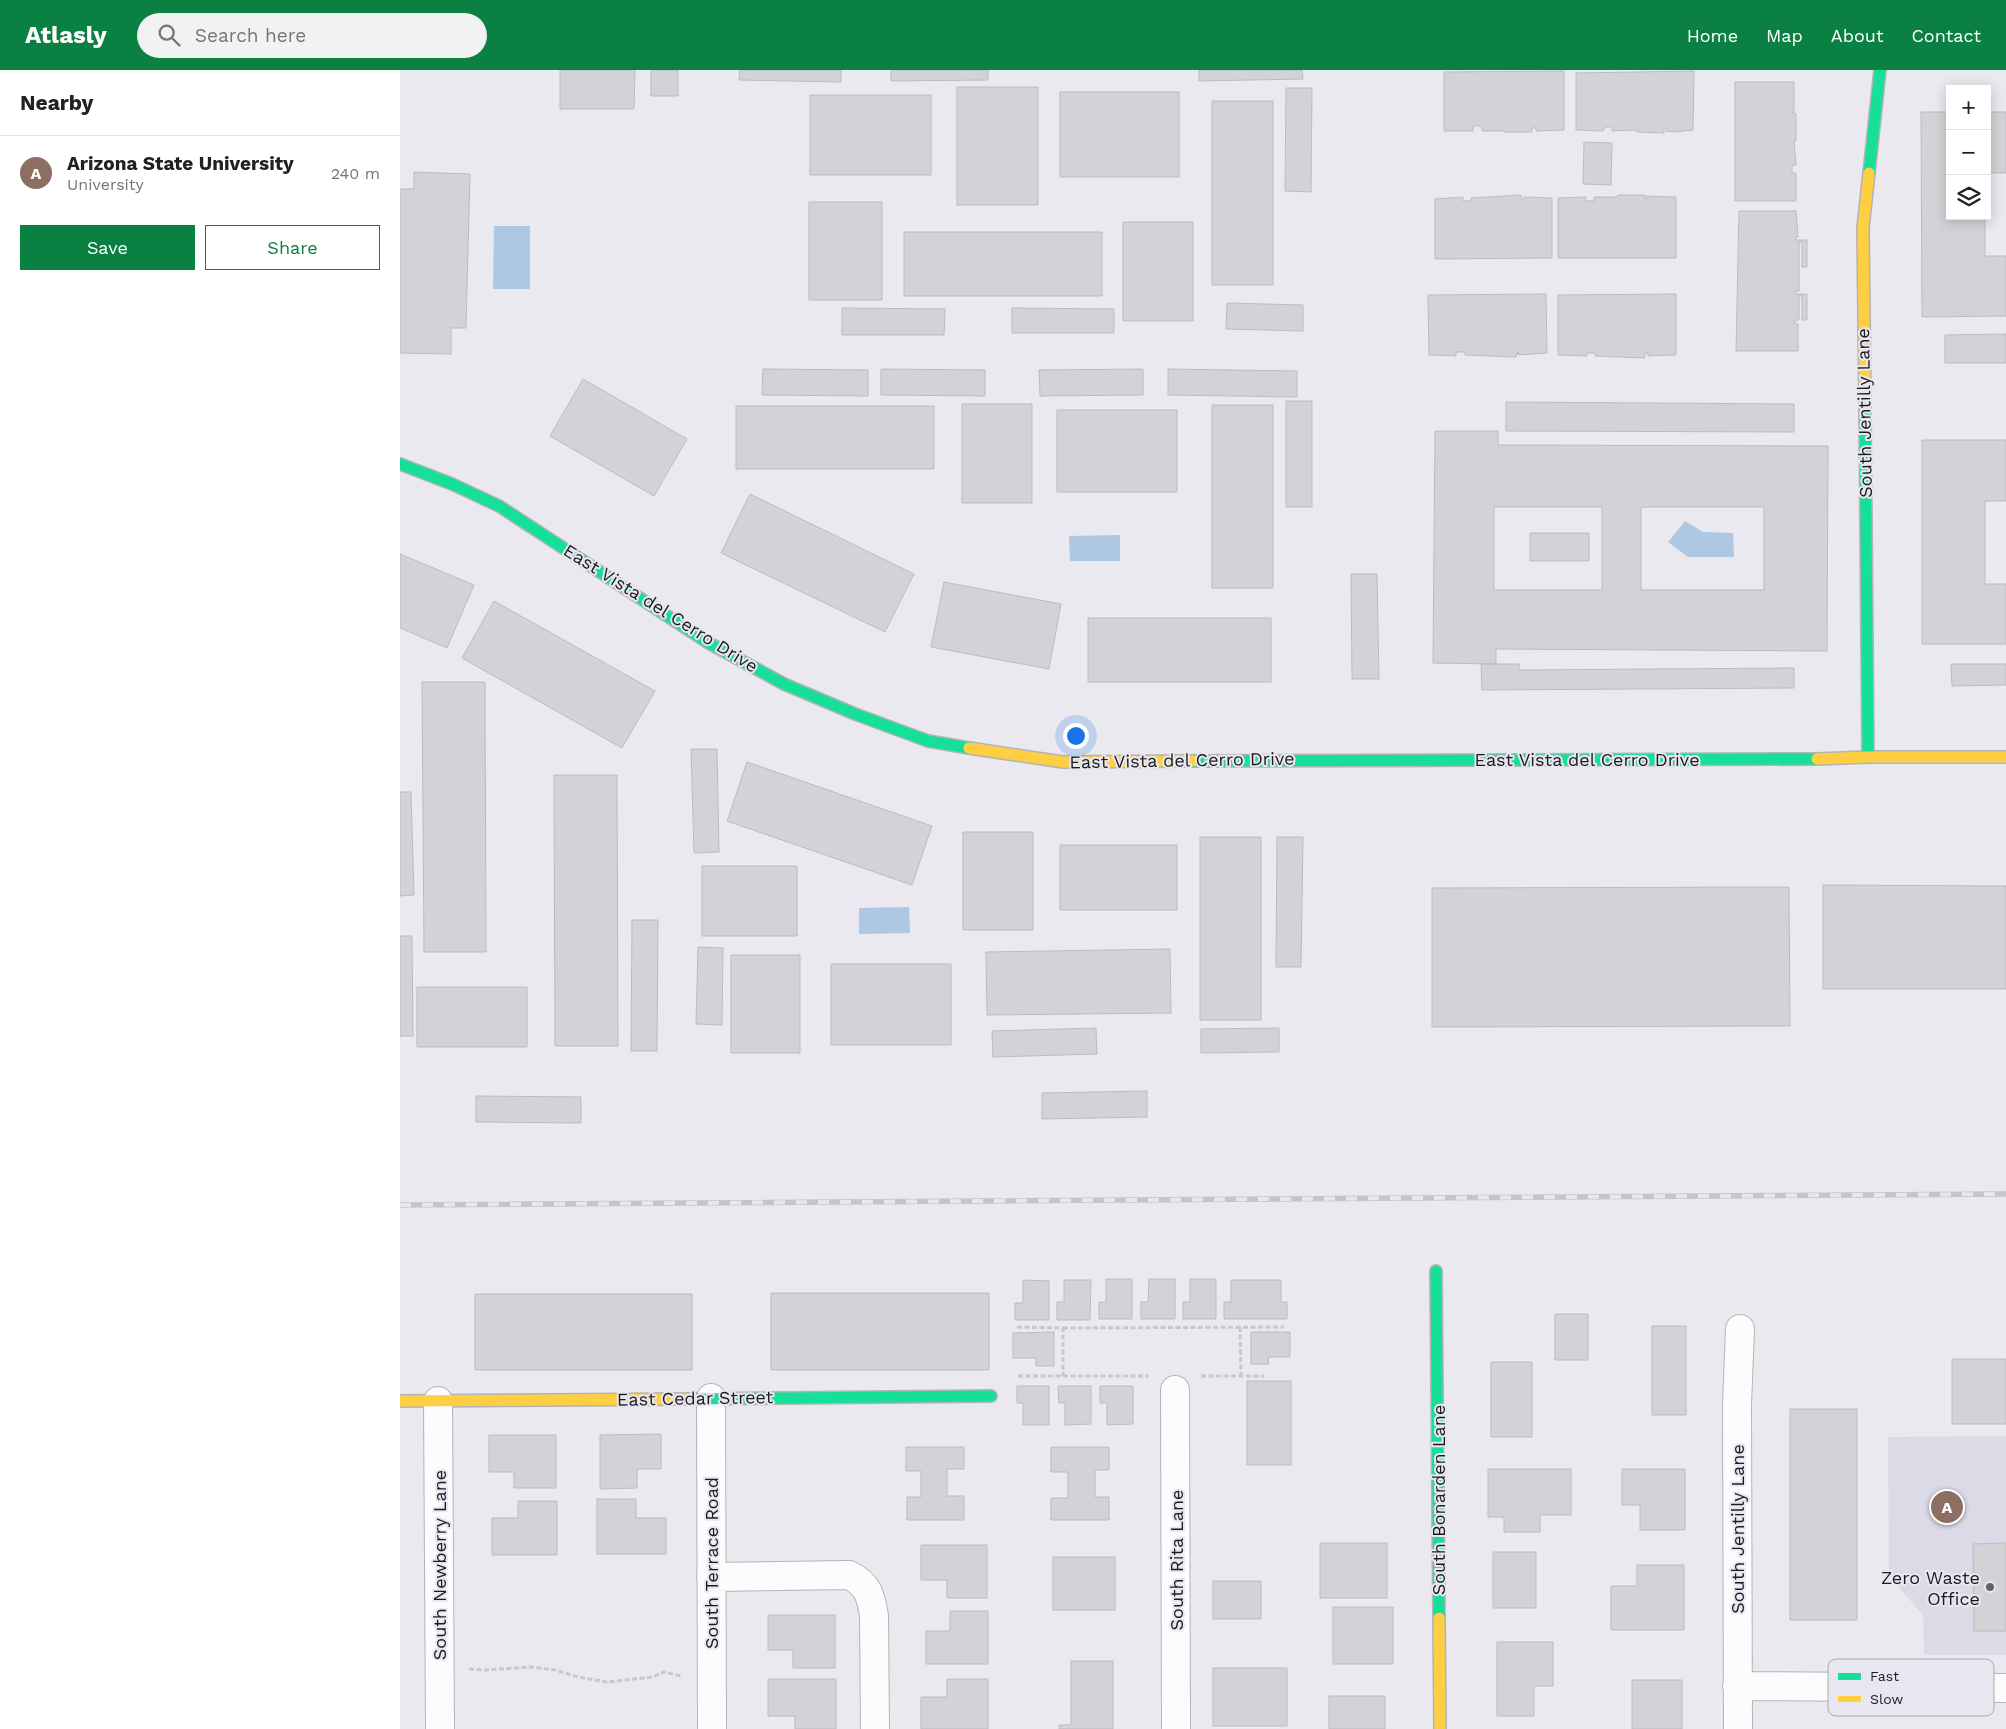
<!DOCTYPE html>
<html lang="en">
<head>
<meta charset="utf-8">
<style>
	body { margin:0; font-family:"Work Sans",sans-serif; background:#f2f2f2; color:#202124 }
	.controls { position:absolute; right:15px; top:15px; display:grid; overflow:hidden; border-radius:0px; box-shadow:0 2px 12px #0003 }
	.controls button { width:45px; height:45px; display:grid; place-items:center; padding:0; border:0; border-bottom:1px solid #e0e0e0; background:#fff; color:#202124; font:25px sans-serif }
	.you { position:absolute; left:675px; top:665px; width:18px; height:18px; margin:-12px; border:4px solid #fff; border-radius:50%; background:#1a73e8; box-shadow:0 0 0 8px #1a73e833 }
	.badge { display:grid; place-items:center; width:32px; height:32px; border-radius:50%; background:#0b8043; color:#fff; font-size:16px; font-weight:700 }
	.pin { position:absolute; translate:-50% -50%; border:2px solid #fff; box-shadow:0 1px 5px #0006 }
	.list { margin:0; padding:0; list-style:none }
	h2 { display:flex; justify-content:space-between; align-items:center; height:65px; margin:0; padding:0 20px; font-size:21px }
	h2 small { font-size:16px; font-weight:400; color:#757577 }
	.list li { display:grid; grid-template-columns:32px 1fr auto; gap:15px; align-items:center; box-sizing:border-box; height:75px; padding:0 20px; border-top:1px solid #e0e0e0 }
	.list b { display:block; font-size:19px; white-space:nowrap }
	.list p { margin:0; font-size:16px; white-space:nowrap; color:#757577 }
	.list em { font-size:16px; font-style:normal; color:#757577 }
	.actions { display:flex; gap:10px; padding:15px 20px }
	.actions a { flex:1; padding:11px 0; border:1px solid #0b8043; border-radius:0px; text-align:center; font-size:18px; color:#0b8043 }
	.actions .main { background:#0b8043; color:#fff }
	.icon { flex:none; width:28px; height:28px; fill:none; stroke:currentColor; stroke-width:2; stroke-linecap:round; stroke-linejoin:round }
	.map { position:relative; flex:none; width:1606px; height:1659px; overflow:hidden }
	header { display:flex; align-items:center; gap:30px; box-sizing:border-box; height:70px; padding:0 25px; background:#0b8043; color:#fff }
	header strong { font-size:24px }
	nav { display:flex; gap:28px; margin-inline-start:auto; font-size:18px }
	.search { width:350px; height:45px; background:#f2f2f2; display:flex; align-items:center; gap:12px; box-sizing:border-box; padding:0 18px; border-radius:28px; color:#757577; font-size:19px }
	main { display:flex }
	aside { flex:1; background:#fff }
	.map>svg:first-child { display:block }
	.built { fill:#dbdae6 }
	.water { fill:#aec7e3 }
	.building { fill:#d3d2d7; stroke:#bcbbbf; fill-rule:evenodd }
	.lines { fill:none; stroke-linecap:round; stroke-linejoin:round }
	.street-casing { stroke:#b4b3b7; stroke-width:30 }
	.fast-casing { stroke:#b4b3b7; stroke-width:14 }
	.slow-casing { stroke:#b4b3b7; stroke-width:14 }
	.path { stroke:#c8c8ca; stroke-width:3; stroke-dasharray:5 2.5; stroke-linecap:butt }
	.street { stroke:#fcfcfd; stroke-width:28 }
	.fast { stroke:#16e098; stroke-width:11 }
	.slow { stroke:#ffcf43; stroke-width:11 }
	.rail-casing { stroke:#c5c5c6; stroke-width:5.5 }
	.rail { stroke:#e8e7f1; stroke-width:4; stroke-dasharray:11; stroke-linecap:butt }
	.poi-dot { fill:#636367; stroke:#e8e7f1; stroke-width:2 }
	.labels { text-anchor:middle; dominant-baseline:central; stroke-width:4; stroke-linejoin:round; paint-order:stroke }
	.street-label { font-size:18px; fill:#1b1b1e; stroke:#e8e7f1 }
	.poi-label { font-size:18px; fill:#1b1b1e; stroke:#e8e7f1; text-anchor:end }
	.key { fill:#e8e7f1; stroke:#aaaab2; stroke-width:1 }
	.key-label { font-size:14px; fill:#1b1b1e }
</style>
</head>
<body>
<header>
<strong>Atlasly</strong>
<div class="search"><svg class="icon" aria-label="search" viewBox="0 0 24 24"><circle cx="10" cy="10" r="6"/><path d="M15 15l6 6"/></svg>Search here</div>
<nav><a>Home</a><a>Map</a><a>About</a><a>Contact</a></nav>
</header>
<main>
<aside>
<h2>Nearby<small></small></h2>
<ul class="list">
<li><span class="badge" style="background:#8d6e63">A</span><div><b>Arizona State University</b><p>University</p></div><em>240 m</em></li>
</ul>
<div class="actions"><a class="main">Save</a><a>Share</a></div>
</aside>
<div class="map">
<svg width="1606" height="1659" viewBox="0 0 1606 1659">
	<rect width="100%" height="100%" fill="#eae9ef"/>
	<path class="built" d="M1606 1366V1585H1524L1523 1545 1489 1506 1488 1367Z"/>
	<path class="water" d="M94 156H130V219H93Z
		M1285 451 1303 462 1333 463 1334 487H1288L1268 472Z
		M720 465V491H670L669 466Z
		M509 837 510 863 459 864V838Z"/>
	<path class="building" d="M160 0H235L234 39H160Z
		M251 0H278V26H251Z
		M340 0H441V12L339 10Z
		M491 0H588V10L491 11Z
		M799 0H902L903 9 799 11Z
		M1164 1V60L1136 61V58H1132V62H1105L1104 61H1082V56H1073V61H1044V2Z
		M1294 1 1293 60 1274 62 1266 61 1267 58H1264V63L1237 62 1236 60 1212 61V57H1205L1203 61 1176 60V3Z
		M1335 12H1394V41L1392 42 1396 44V71H1394L1396 95H1392V103H1396V131H1335Z
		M557 17H638V135H557Z
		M886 18H912L911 122 885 121Z
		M660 22H779V107H660Z
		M410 25H531V105H410Z
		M812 31H873V215H812Z
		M1521 42H1550V146H1585V186H1606V246L1522 247Z
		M1587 42H1606V103H1587Z
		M1184 72 1212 73 1211 115 1183 114Z
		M14 102 70 104 66 258H51V284L0 283V119H14Z
		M1121 125 1122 130H1124V127L1152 128V188L1035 189V129L1063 127V131H1071V128Z
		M1218 125H1245V129H1247V126L1276 127V188H1158V128L1186 127V131H1194V127H1217Z
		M409 132H482V230H409Z
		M1339 141H1396L1398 167H1396L1395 170H1407V197H1402V172H1399V221H1395V224H1407V250H1402V226H1399V250H1395V254H1398V281H1336Z
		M723 152H793V251H723Z
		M504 162H702V226H504Z
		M1146 224 1147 283 1119 285 1118 282 1116 287 1065 285V282H1056V286L1029 285 1028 225Z
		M1276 224V285L1248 286V283H1245V288L1195 286V283H1187V286L1158 285V225Z
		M827 233 903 235V261L826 259Z
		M442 238 545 239 544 265H442Z
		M612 238 714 239V263H612Z
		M1606 264V293H1545V265Z
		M363 299 468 300V326L362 325Z
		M481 299 585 300V326L481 325Z
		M743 299V325L640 326 639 300Z
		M768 299 897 301V327L768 325Z
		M183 309 287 369 254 426 150 366Z
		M886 331H912V437H886Z
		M1106 332 1394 334V362L1106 361Z
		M562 334H632V433H562Z
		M812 335H873V518H812Z
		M336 336H534V399H336Z
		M657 340H777V422H657Z
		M1035 361H1098V375L1428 376 1427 581 1096 579V594L1033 593ZM1094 437H1202V520H1094ZM1241 437H1364V520H1241Z
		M1522 370H1606V431H1585V514H1606V574H1522Z
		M350 424 514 504 485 562 321 483Z
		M1130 463H1189V491H1130Z
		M0 484 74 515 47 578 0 558Z
		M951 504H977L979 609H952Z
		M544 512 661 534 649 599 531 577Z
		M94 531 255 621 222 678 62 588Z
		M688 548H871V612H688Z
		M1081 594H1119V600L1394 598V618L1082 620Z
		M1551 594H1606V615L1552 616Z
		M22 612H85L86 882H24Z
		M291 679H317L319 782 294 783Z
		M347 692 532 756 512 815 327 751Z
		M154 705H217L218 976H155Z
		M0 722H11L14 825 0 826Z
		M563 762H633V860H563Z
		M800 767H861V950H800Z
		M877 767H903L901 897H876Z
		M660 775H777V840H660Z
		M302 796H397V866H302Z
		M1423 815 1606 816V919H1423Z
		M1389 817 1390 956 1032 957V818Z
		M232 850H258L257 981H231Z
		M0 866H12L13 966H0Z
		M298 877 323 878 322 955 296 954Z
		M770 879 771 943 587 945 586 882Z
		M331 885H400V983H331Z
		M431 894H551V975H431Z
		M17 917H127V977H17Z
		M696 958 697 984 593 987 592 961Z
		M879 958V982L801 983V959Z
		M747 1021V1047L642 1049V1023Z
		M76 1026 181 1027V1053L76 1052Z
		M706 1209H732V1249H699V1232H706Z
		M749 1209H775V1249H741V1232H748Z
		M790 1209H816V1249H783V1232H790Z
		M623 1210 649 1211V1250H615V1233H623Z
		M664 1210H691L690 1250H657V1232H664Z
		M831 1210H881V1232H887V1249H824V1232H831Z
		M371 1223H589V1300H371Z
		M75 1224H292V1300H75Z
		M1155 1244H1188V1290H1155Z
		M1252 1256H1286V1345H1252Z
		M654 1262V1296H636V1288H613V1263Z
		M851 1262H890V1287H868L869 1294H851Z
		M1552 1289H1606V1354H1552Z
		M1091 1292H1132V1367H1091Z
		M847 1311H891V1395H847Z
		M617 1316H649V1355H623V1333H617Z
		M658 1316H691V1354L665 1355V1333H659Z
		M700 1316H733V1354L707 1355V1333H700Z
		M1390 1339H1457V1550H1390Z
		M261 1364V1399H237V1418L200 1419V1365Z
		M89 1365H156V1418H114V1402H89Z
		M506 1377H564V1399H547V1426H564V1450H507V1427H521V1401H506Z
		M651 1377H709V1400H695V1427H709V1450H651V1428H668V1402H651Z
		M1088 1399H1171V1445H1140V1462H1104V1447H1088Z
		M1222 1399H1285V1460H1240V1435H1222Z
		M197 1429H236V1448H266V1484H197Z
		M118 1431H157V1485H92V1448H118Z
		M920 1473H987V1528H920Z
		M1606 1473V1561H1574L1573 1474Z
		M521 1475H587V1528H547V1510H521Z
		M1093 1482H1136V1538H1093Z
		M653 1487H715V1540H653Z
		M1237 1495H1284V1560H1211V1516H1237Z
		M813 1511H861V1549H813Z
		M933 1537H993V1594H933Z
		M550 1541H588V1594H526V1561H550Z
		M368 1545H435V1598H393V1580H368Z
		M1097 1572H1153V1616H1134V1646H1097Z
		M671 1591H713V1659H659V1655H671Z
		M813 1598H887V1656H813Z
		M368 1609H436V1659H395V1646H368Z
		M547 1609H588V1659H521V1627H547Z
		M1232 1610H1282V1659H1232Z
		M929 1626H985V1659H929Z"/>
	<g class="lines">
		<defs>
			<path id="street" d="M775 1320 776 1659
				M311 1328 312 1659
				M38 1331 40 1659
				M311 1507 449 1505C468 1514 471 1526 474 1546L475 1659
				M1337 1616 1606 1618
				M1338 1659 1337 1335 1340 1259"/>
			<path id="fast" d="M1469 103 1480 0
				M1465 337 1468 687
				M0 394 52 414 99 436 307 572 384 614 455 644 528 671 569 678
				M793 691 1417 689
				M1036 1201 1039 1548
				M292 1329 591 1326"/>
			<path id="slow" d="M1465 337 1463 158 1469 103
				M569 678 663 692 793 691
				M1417 689 1468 687H1606
				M0 1331 292 1329
				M1039 1548 1040 1659"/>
		</defs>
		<use href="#street" class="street-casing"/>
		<use href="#fast" class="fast-casing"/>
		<use href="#slow" class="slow-casing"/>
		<path class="path" d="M617 1257 663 1258V1306
			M840 1257 841 1306
			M663 1258 884 1257
			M618 1306H749
			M801 1306H864
			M69 1599 85 1600 132 1597 155 1600 178 1607 207 1612 253 1607 263 1602 282 1606"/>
		<use href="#street" class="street"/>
		<use href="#fast" class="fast"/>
		<use href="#slow" class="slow"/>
		<defs>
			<path id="rail" d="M0 1135 1606 1124"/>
		</defs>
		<use href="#rail" class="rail-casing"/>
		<use href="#rail" class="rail"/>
	</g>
	<circle class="poi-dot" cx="1590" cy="1517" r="5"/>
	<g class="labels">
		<g class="street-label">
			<text transform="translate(1464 343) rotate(-91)">South Jentilly Lane</text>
			<text transform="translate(261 538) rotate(32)">East Vista del Cerro Drive</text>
			<text x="1187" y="689">East Vista del Cerro Drive</text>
			<text transform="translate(782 690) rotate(-1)">East Vista del Cerro Drive</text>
			<text transform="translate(295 1328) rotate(-1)">East Cedar Street</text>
			<text transform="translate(1038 1430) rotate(-90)">South Bonarden Lane</text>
			<text transform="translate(1337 1459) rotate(-90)">South Jentilly Lane</text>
			<text transform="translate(776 1490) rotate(-90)">South Rita Lane</text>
			<text transform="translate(311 1493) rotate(-90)">South Terrace Road</text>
			<text transform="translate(39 1495) rotate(-90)">South Newberry Lane</text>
		</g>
		<g class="poi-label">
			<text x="1580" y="1507">Zero Waste<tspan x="1580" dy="21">Office</tspan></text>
		</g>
	</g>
	<rect x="1428" y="1589" width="166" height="57" rx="8" class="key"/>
	<rect x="1438" y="1603" width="23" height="7" fill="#16e098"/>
	<rect x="1438" y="1626" width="23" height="6" fill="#ffcf43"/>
	<g class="key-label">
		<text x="1470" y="1611">Fast</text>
		<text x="1470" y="1634">Slow</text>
	</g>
</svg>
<div class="controls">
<button>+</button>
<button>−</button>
<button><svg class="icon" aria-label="layers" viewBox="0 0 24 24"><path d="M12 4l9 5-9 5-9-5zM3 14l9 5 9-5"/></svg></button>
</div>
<div class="you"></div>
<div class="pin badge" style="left:1547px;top:1437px;background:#8d6e63">A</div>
</div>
</main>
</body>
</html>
